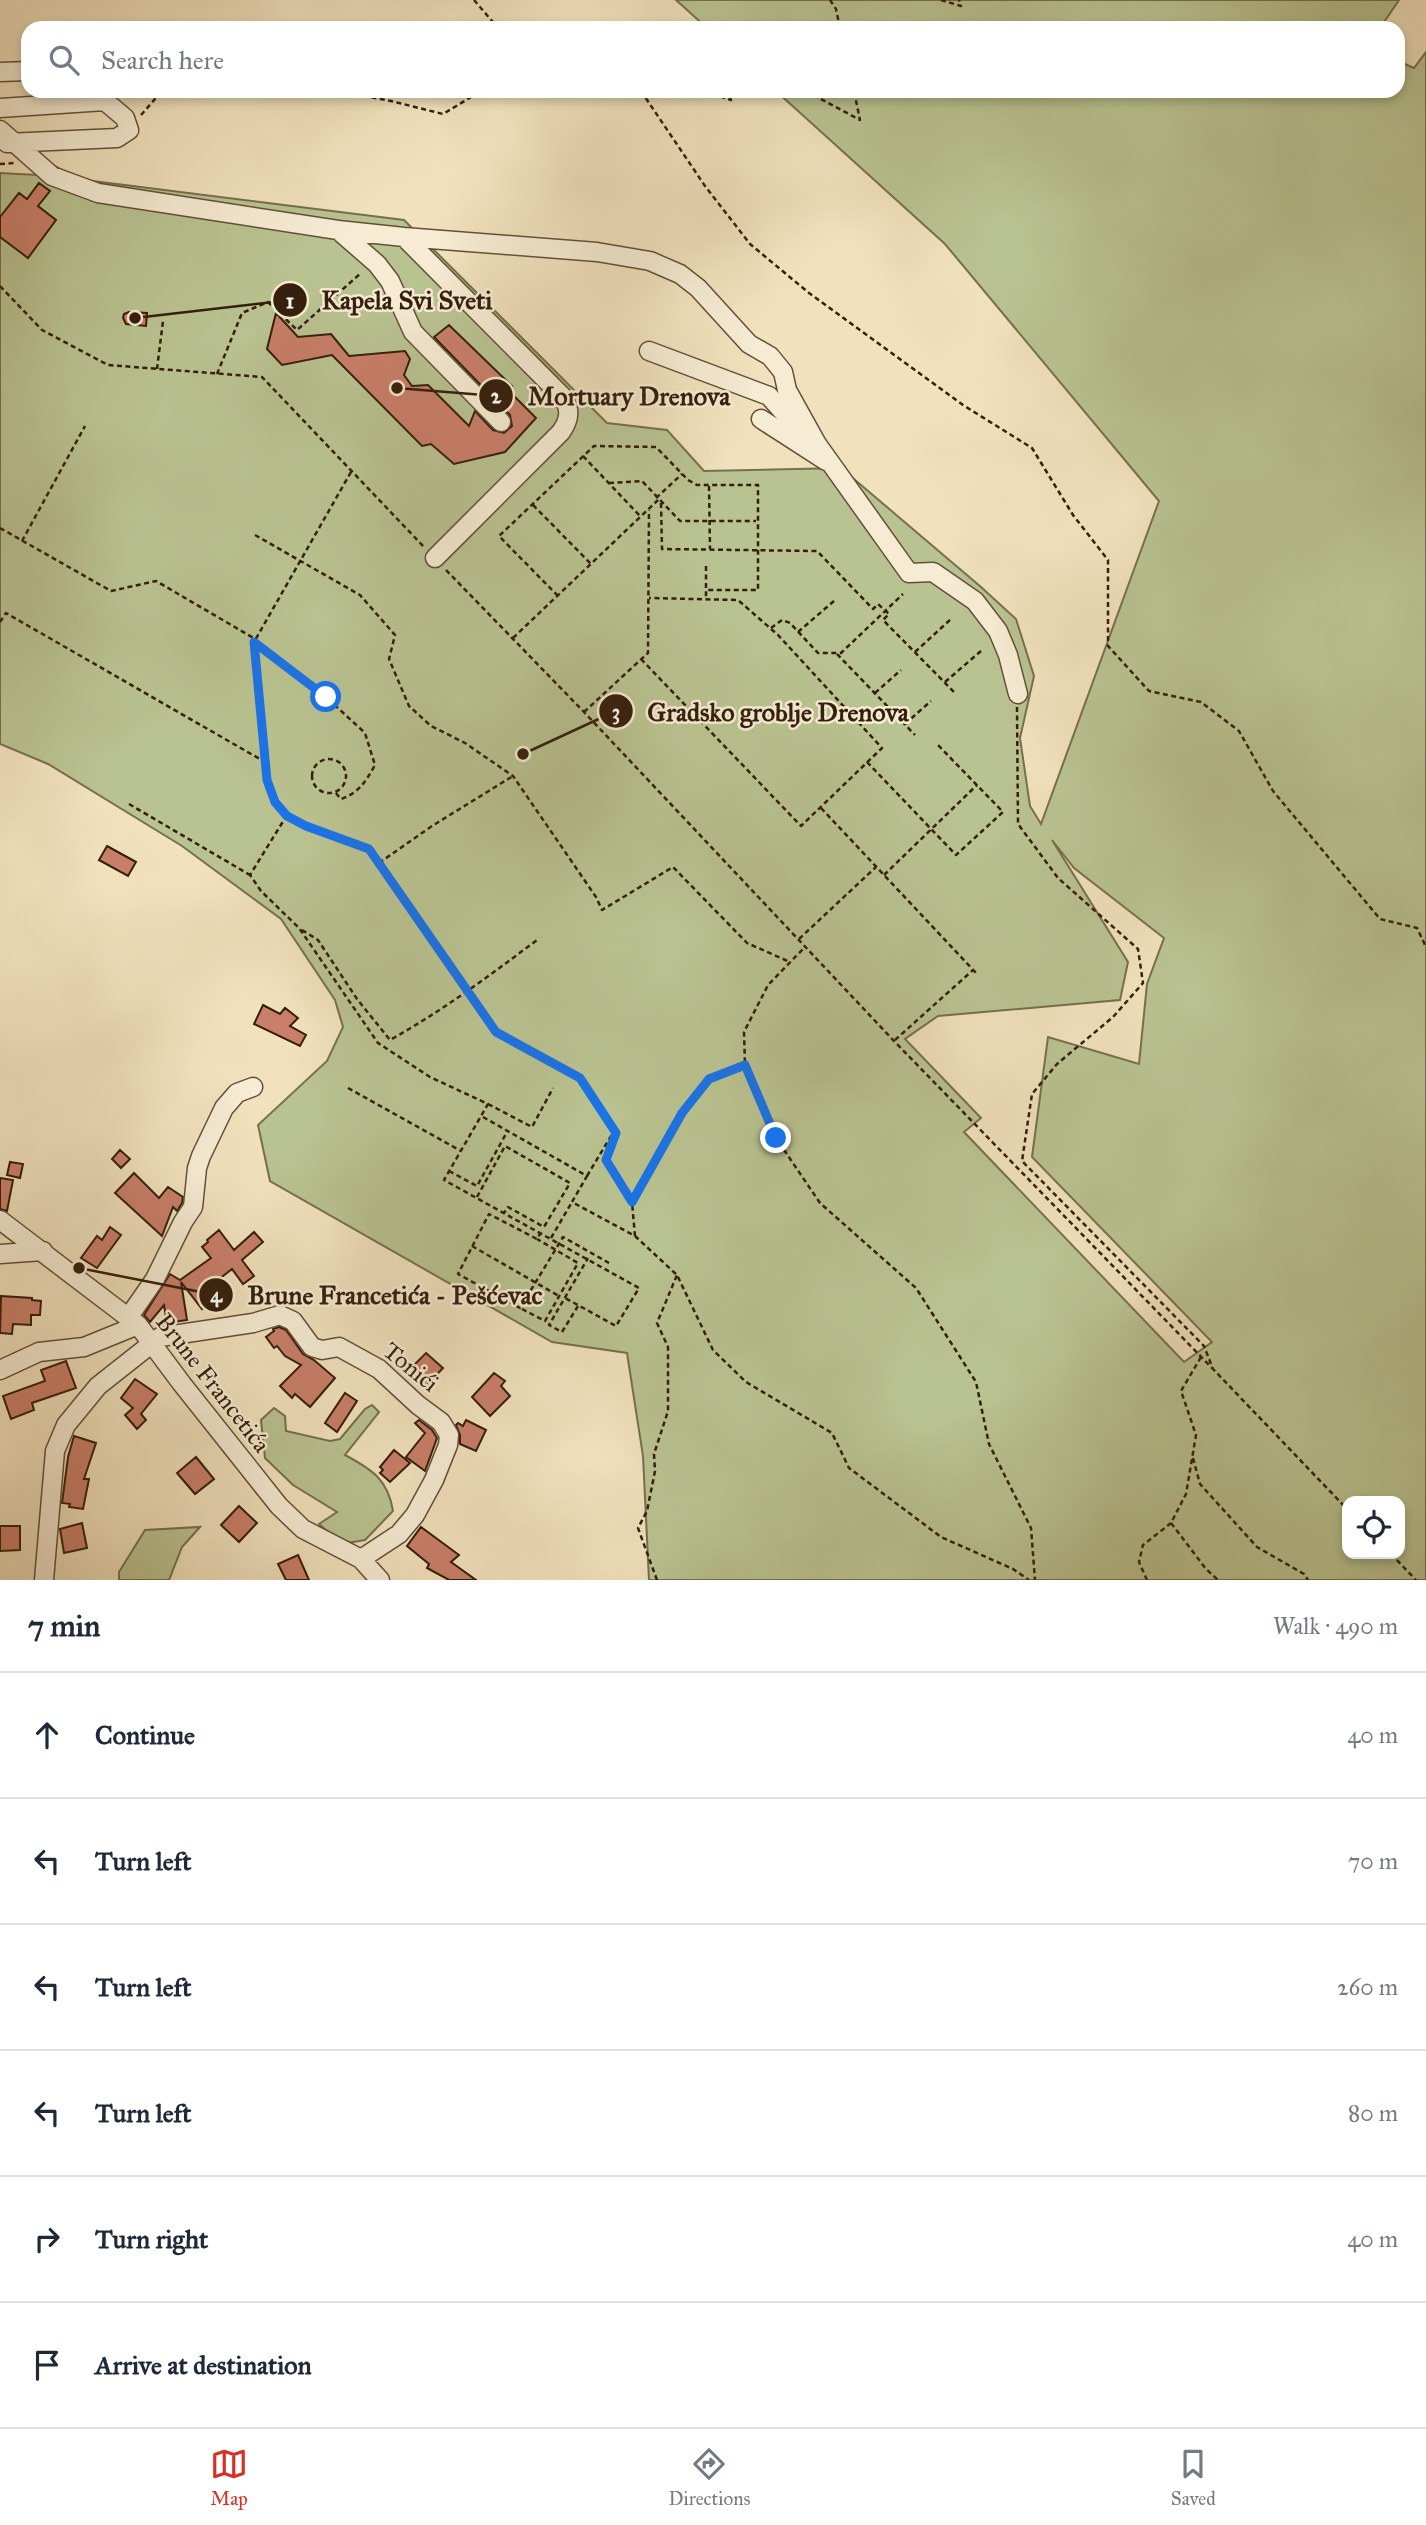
<!DOCTYPE html>
<html lang="en">
<head>
<meta charset="utf-8">
<style>
	body { margin:0; font-family:"IM FELL Great Primer",serif; background:#f2f2f3; color:#1f2937 }
	.controls { position:absolute; right:21px; bottom:21px; display:grid; overflow:hidden; border-radius:14px; box-shadow:0 4px 10px #0003 }
	.controls button { width:63px; height:63px; display:grid; place-items:center; padding:0; border:0; border-bottom:2px solid #e0e1e3; background:#fff; color:#1f2937; font:35px sans-serif }
	.stop { position:absolute; width:21px; height:21px; margin:-16px; border:5px solid #1a73e8; border-radius:50%; background:#fff }
	.stop.end { background:#1a73e8; border-color:#fff; box-shadow:0 2px 7px #0008 }
	.list { margin:0; padding:0; list-style:none }
	h2 { display:flex; justify-content:space-between; align-items:center; height:91px; margin:0; padding:0 28px; font-size:30px }
	h2 small { font-size:23px; font-weight:400; color:#747a83 }
	.list li { display:grid; grid-template-columns:46px 1fr auto; gap:21px; align-items:center; box-sizing:border-box; height:126px; padding:0 28px; border-top:2px solid #e0e1e3 }
	.list b { display:block; font-size:26px; white-space:nowrap }
	.list em { font-size:23px; font-style:normal; color:#747a83 }
	.icon { flex:none; width:38px; height:38px; fill:none; stroke:currentColor; stroke-width:2; stroke-linecap:round; stroke-linejoin:round }
	.map { position:relative; flex:none; width:1426px; height:1580px; overflow:hidden }
	.search { position:absolute; background:#fff; box-shadow:0 4px 10px #0003; left:21px; right:21px; top:21px; height:77px; display:flex; align-items:center; gap:18px; box-sizing:border-box; padding:0 24px; border-radius:21px; color:#747a83; font-size:26px }
	.sheet { height:847px; background:#fff }
	nav { display:flex; justify-content:space-around; align-items:center; box-sizing:border-box; height:98px; border-top:2px solid #e0e1e3; background:#fff; font-size:19px; color:#747a83 }
	nav a { display:grid; justify-items:center; gap:4px }
	nav .on { color:#d93025 }
	.map>svg:first-child { display:block }
	.green { fill:#b9c391; stroke:#76704e; stroke-width:2; fill-rule:evenodd }
	.building { fill:#c97f69; stroke:#341e0c; stroke-width:2 }
	.lines { fill:none; stroke-linecap:round; stroke-linejoin:round }
	.minor-casing { stroke:#634f38; stroke-width:21 }
	.path { stroke:#341e0c; stroke-width:2.5; stroke-dasharray:5 3.5; stroke-linecap:butt }
	.minor { stroke:#f6ecd4; stroke-width:18 }
	.route { stroke:#1a73e8; stroke-width:9 }
	.labels { text-anchor:middle; dominant-baseline:central; stroke-width:5; stroke-linejoin:round; paint-order:stroke }
	.street-label { font-size:24px; fill:#341e0c; stroke:#f6ecd4 }
	.leader { fill:none; stroke:#341e0c; stroke-width:2.5 }
	.callout-dot { fill:#341e0c; stroke:#f6ecd4; stroke-width:2.5 }
	.mark-label { font-size:21px; text-anchor:middle; font-weight:bold; fill:#fff }
	.callout-label { font-size:26px; text-anchor:middle; font-weight:bold; fill:#341e0c; stroke:#f6ecd4; stroke-width:5; stroke-linejoin:round; paint-order:stroke }
</style>
</head>
<body>
<div class="map">
<svg width="1426" height="1580" viewBox="0 0 1426 1580">
	<rect width="100%" height="100%" fill="#f1e2bd"/>
	<filter id="stains"><feTurbulence type="fractalNoise" baseFrequency=".00286" numOctaves="4"/><feColorMatrix values="0 0 0 0 .2 0 0 0 0 .09 0 0 0 0 .02 0 0 0 .5 -.17"/></filter>
	<radialGradient id="worn" r=".72"><stop offset=".6" stop-color="#630" stop-opacity="0"/><stop offset="1" stop-color="#630" stop-opacity=".3"/></radialGradient>
	<path class="green" d="M676 0H1399L1380 28H707Z
		M1426 52V1580H649L643 1456 627 1353 552 1342 270 1181 258 1125 327 1061 343 1027 335 1000 281 919 182 846 48 764 0 744V173L37 175 50 163 77 179 404 220 607 423 667 430 704 471 841 468 981 587 1016 619 1034 676 1020 738 1030 806 1041 824 1159 501 945 244 776 91H1398V61L1414 68ZM1052 840 1074 868 1164 938 1147 984 1139 1064 1048 1037 1032 1157 1212 1342 1184 1362 964 1132 981 1118 905 1039 938 1016 1120 1000 1128 962ZM1347 1501H1400V1554H1347Z
		M372 1405 379 1412 345 1455C371 1469 388 1479 393 1511L365 1540 342 1544 319 1524 337 1512 293 1485 265 1458 261 1420 274 1408 285 1416 286 1431 330 1441 340 1439 365 1409Z
		M200 1527 182 1547 169 1580H119V1572L145 1530Z"/>
	<path class="building" d="M39 183 50 191 38 206 56 220 28 258 0 237V217L19 193 27 199Z
		M129 312 147 313 146 326 126 324 123 318 124 314Z
		M276 313 298 337 331 334 349 356 405 351 410 359 404 375 412 386 428 385 469 426 475 411 493 430 504 433 512 426 510 415 434 337 449 325 512 386 507 389 536 418 505 452 454 464 431 444 422 446 332 355 282 365 267 349Z
		M107 846 136 862 128 876 99 860Z
		M263 1005 280 1014 285 1008 298 1018 290 1026 306 1035 300 1046 254 1024Z
		M120 1150 130 1159 121 1168 112 1159Z
		M10 1162 23 1164 20 1178 7 1175Z
		M134 1173 159 1198 168 1187 183 1197 182 1203 177 1211 173 1207 162 1236 115 1193Z
		M0 1178 13 1180 7 1211 0 1209Z
		M110 1227 121 1235 97 1268 81 1258 97 1236 102 1240Z
		M219 1230 234 1250 254 1232 263 1242 242 1260 254 1276 243 1284 232 1269 209 1287 217 1297 202 1309 181 1282 187 1320 167 1323 164 1305 150 1322 144 1315 170 1274 180 1280 211 1258 202 1247 208 1242 207 1240Z
		M1 1296 32 1298V1300L41 1301 40 1315H31V1325L13 1324 12 1334 0 1333Z
		M279 1327 286 1330 303 1354 314 1360 335 1378 310 1407 295 1394 292 1398 280 1386 301 1365 285 1356 277 1346 274 1348 266 1337 274 1331 273 1329Z
		M426 1353 443 1368 424 1388 407 1372Z
		M66 1361 76 1388 32 1403 34 1410 11 1419 3 1396 45 1381 41 1370Z
		M494 1373 505 1381 501 1386 510 1396 490 1416 472 1397Z
		M135 1379 157 1394 141 1414 146 1420 137 1429 125 1415 133 1408 121 1398Z
		M345 1393 357 1401 337 1432 325 1423Z
		M419 1420 432 1430 437 1438 425 1471 406 1457 425 1433 415 1423Z
		M466 1420 486 1430 476 1451 460 1444V1435L456 1425 458 1423 463 1426Z
		M74 1436 96 1443 84 1479H89L83 1509 69 1507 70 1504 62 1503 68 1457Z
		M394 1450 410 1463 390 1482 380 1473 383 1470 380 1467Z
		M196 1457 214 1479 195 1494 177 1473Z
		M239 1506 257 1523 239 1542 221 1525Z
		M82 1523 87 1548 64 1553 60 1529Z
		M0 1526H20V1550L0 1551Z
		M421 1527 459 1555 451 1562 476 1580H449L427 1568 429 1564 407 1546Z
		M298 1555 309 1580H286L278 1564Z"/>
	<g class="lines">
		<defs>
			<path id="minor" d="M0 72 28 71
				M0 108 105 101
				M0 130 52 176 98 193 338 230 377 264 390 281 413 332 501 422
				M7 143 117 138 129 130 125 118 93 91
				M338 230 404 237 597 252 650 261 680 274 698 288 749 344 770 356 783 372 787 390 817 444 909 573 933 572 975 601 998 631 1008 655 1018 694
				M404 237 562 396C571 409 570 419 561 432L435 558
				M649 351 769 396 801 432
				M761 419 826 461
				M0 1220 138 1325 182 1384 279 1506 303 1529 361 1559 380 1580
				M0 1254 43 1251
				M128 1318 155 1279 183 1222 193 1207 197 1168 201 1156 224 1108 237 1093 253 1087
				M0 1370 39 1352 84 1347 138 1325
				M44 1580 55 1451 66 1425 98 1386 160 1337 253 1323 280 1315 293 1321 312 1347 322 1350 339 1347 379 1369 418 1405 441 1422 449 1435 448 1445 434 1480 415 1515 399 1534 361 1559"/>
		</defs>
		<use href="#minor" class="minor-casing"/>
		<path class="path" d="M474 0 498 28
			M830 0 836 9 840 28
			M941 0 961 6 959 0
			M338 91 391 101 443 114 481 91
			M641 91 705 186 750 244 809 293 963 405 1032 448 1073 515 1108 560V646L1149 691 1201 702 1239 731 1273 791 1380 919 1417 928 1426 947
			M704 91 731 100 726 91
			M806 91 860 120 854 91
			M141 115 162 91
			M0 164 14 163
			M0 286 42 330 108 365 262 377 424 547
			M157 369 163 321
			M217 374 242 313 268 302 297 330 361 273
			M583 456 641 517
			M351 472 254 642 267 780 275 802 287 815 306 826 369 849 496 1032 580 1078 616 1133 606 1160 632 1202
			M609 483 642 481 680 521H756
			M709 486 710 549
			M656 498 682 474
			M661 503 662 549 817 551 873 609 878 604 889 614 883 620 954 692
			M533 505 592 565
			M0 528 111 591 156 581 257 640
			M255 535 360 595 395 635 389 659 409 706 431 726 465 743 513 776 596 897 602 910 673 867 747 943 790 962
			M22 541 85 426
			M706 566V590
			M446 570 584 712 894 1041 1213 1369
			M558 596 499 536 594 446 656 447 688 480 697 485H758V590H706V599
			M0 622 6 613 265 762
			M771 628 782 620 790 623 818 653H841L903 594
			M798 632 834 601
			M513 638 658 500
			M254 642 326 697 365 733 375 765C366 781 359 793 341 799L335 792
			M915 652 951 619
			M837 654 915 735
			M641 659 801 826 882 748 778 635 738 600 649 598
			M945 682 981 651
			M875 693 901 670
			M1017 707 1018 824 1058 878 1138 949 1143 983 1113 1017 1057 1064 1032 1094 1022 1161 1204 1346 1213 1369 1347 1509
			M584 712 648 653 649 510
			M905 724 931 701
			M312 776a17 17 0 1 1 34 0a17 17 0 1 1-34 0Z
			M867 762 956 855 1003 812 936 743
			M129 804 250 875
			M821 808 977 974
			M287 815 250 875 261 891 299 928 378 1043 430 1077 488 1104 444 1180 639 1288 616 1326 565 1298
			M379 863 432 826 513 776
			M884 875 977 785
			M302 930 318 940 357 999 390 1040C442 1011 489 976 537 940
			M799 939 876 867
			M895 1040 973 970
			M745 1065 776 1138 820 1203 916 1288 976 1382 989 1444 1031 1528 1035 1580
			M348 1088 461 1151
			M488 1104 532 1127 553 1088
			M483 1117 587 1176 572 1202 635 1236 677 1275 713 1350 746 1382 832 1433 849 1468 941 1537 1013 1569 1029 1580
			M449 1171 477 1186 507 1132
			M587 1176 614 1131
			M477 1197 505 1146 570 1183 544 1227 508 1207 504 1213
			M541 1232 537 1239 489 1214 458 1274 520 1308 563 1237 609 1263
			M635 1236 632 1202 682 1113 709 1079 745 1065 744 1032 768 985 805 947
			M551 1238 572 1202
			M472 1246 559 1296
			M578 1306 562 1332 549 1325 588 1258
			M522 1309 545 1321 578 1263 537 1239
			M1201 1357 1181 1391 1196 1435 1186 1494 1171 1523 1206 1569 1218 1580
			M1193 1458 1200 1484 1257 1547 1304 1574 1308 1580
			M1391 1554 1416 1580
			M657 1580 638 1528 647 1511 655 1471 654 1454 668 1411V1347L657 1323 677 1275
			M1147 1580 1139 1562 1143 1545 1171 1523"/>
		<use href="#minor" class="minor"/>
	</g>
	<g class="lines">
		<path class="route" d="M326 697 254 642 267 780 275 802 287 816 306 826 369 849 496 1032 580 1078 616 1133 606 1160 632 1202 682 1113 709 1079 745 1065 776 1138"/>
	</g>
	<g class="labels">
		<g class="street-label">
			<text transform="translate(411 1367) rotate(39)">Tonići</text>
			<text transform="translate(213 1383) rotate(52)">Brune Francetića</text>
		</g>
	</g>
	<path class="leader" d="M135 318L290 300M397 388L496 396M523 754L616 711M79 1268L216 1295"/>
	<g class="callout-dot">
		<circle cx="135" cy="318" r="7"/>
		<circle cx="397" cy="388" r="7"/>
		<circle cx="523" cy="754" r="7"/>
		<circle cx="79" cy="1268" r="7"/>
		<circle cx="290" cy="300" r="18"/>
		<circle cx="496" cy="396" r="18"/>
		<circle cx="616" cy="711" r="18"/>
		<circle cx="216" cy="1295" r="18"/>
	</g>
	<g class="mark-label">
		<text x="290" y="308">1</text>
		<text x="496" y="403">2</text>
		<text x="616" y="719">3</text>
		<text x="216" y="1302">4</text>
	</g>
	<g class="callout-label">
		<text x="407" y="309">Kapela Svi Sveti</text>
		<text x="629" y="405">Mortuary Drenova</text>
		<text x="778" y="721">Gradsko groblje Drenova</text>
		<text x="395" y="1304">Brune Francetića - Pešćevac</text>
	</g>
	<rect width="100%" height="100%" filter="url(#stains)"/>
	<rect width="100%" height="100%" fill="url(#worn)"/>
</svg>
<div class="controls">
<button><svg class="icon" aria-label="locate" viewBox="0 0 24 24"><circle cx="12" cy="12" r="6"/><path d="M12 2v4M12 18v4M2 12h4M18 12h4"/></svg></button>
</div>
<div class="stop" style="left:326px;top:697px"></div>
<div class="stop end" style="left:776px;top:1138px"></div>
<div class="search"><svg class="icon" aria-label="search" viewBox="0 0 24 24"><circle cx="10" cy="10" r="6"/><path d="M15 15l6 6"/></svg>Search here</div>
</div>
<section class="sheet">
<h2>7 min<small>Walk · 490 m</small></h2>
<ul class="list">
<li><svg class="icon" aria-label="ahead" viewBox="0 0 24 24"><path d="M12 20V5M6 11l6-6 6 6"/></svg><div><b>Continue</b></div><em>40 m</em></li>
<li><svg class="icon" aria-label="left" viewBox="0 0 24 24"><path d="M17 20v-9H6M10 6l-5 5 5 5"/></svg><div><b>Turn left</b></div><em>70 m</em></li>
<li><svg class="icon" aria-label="left" viewBox="0 0 24 24"><path d="M17 20v-9H6M10 6l-5 5 5 5"/></svg><div><b>Turn left</b></div><em>260 m</em></li>
<li><svg class="icon" aria-label="left" viewBox="0 0 24 24"><path d="M17 20v-9H6M10 6l-5 5 5 5"/></svg><div><b>Turn left</b></div><em>80 m</em></li>
<li><svg class="icon" aria-label="right" viewBox="0 0 24 24"><path d="M7 20v-9h11M14 6l5 5-5 5"/></svg><div><b>Turn right</b></div><em>40 m</em></li>
<li><svg class="icon" aria-label="arrive" viewBox="0 0 24 24"><path d="M6 21V4h12l-3 4 3 4H6"/></svg><div><b>Arrive at destination</b></div></li>
</ul>
</section>
<nav>
<a class="on"><svg class="icon" aria-label="map" viewBox="0 0 24 24"><path d="M3 6l6-2 6 2 6-2v14l-6 2-6-2-6 2zM9 4v14M15 6v14"/></svg>Map</a>
<a><svg class="icon" aria-label="directions" viewBox="0 0 24 24"><path d="M12 3l9 9-9 9-9-9zM9 14v-3h6M13 9l2 2-2 2"/></svg>Directions</a>
<a><svg class="icon" aria-label="saved" viewBox="0 0 24 24"><path d="M7 4h10v16l-5-4-5 4z"/></svg>Saved</a>
</nav>
</body>
</html>
